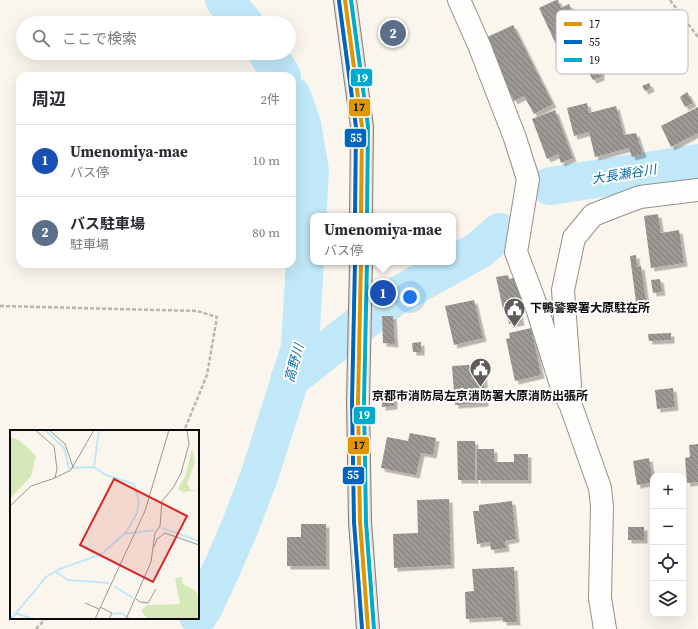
<!DOCTYPE html>
<html lang="ja">
<head>
<meta charset="utf-8">
<style>
	body { margin:0; font-family:"Source Serif 4","Noto Sans JP",serif; background:#f2f2f3; color:#2b2b33 }
	.controls { position:absolute; right:12px; bottom:12px; display:grid; overflow:hidden; border-radius:8px; box-shadow:0 4px 16px #0002 }
	.controls button { width:36px; height:36px; display:grid; place-items:center; padding:0; border:0; border-bottom:1px solid #e1e1e2; background:#fff; color:#2b2b33; font:20px sans-serif }
	.you { position:absolute; left:410px; top:297px; width:14px; height:14px; margin:-10px; border:3px solid #fff; border-radius:50%; background:#1a73e8; box-shadow:0 0 0 6px #1a73e833 }
	.badge { display:grid; place-items:center; width:26px; height:26px; border-radius:50%; background:#5f5d5a; color:#fff; font-size:13px; font-weight:700 }
	.pin { position:absolute; translate:-50% -50%; border:2px solid #fff; box-shadow:0 1px 4px #0006 }
	.popup { position:absolute; left:310px; top:213px; width:146px; height:52px; box-sizing:border-box; display:grid; place-content:center; border-radius:8px; background:#fff; filter:drop-shadow(0 1px 3px #0005); font-size:13px; white-space:nowrap; color:#7c7c81 }
	.popup b { font-size:15px; color:#2b2b33 }
	.popup::after { content:''; position:absolute; left:50%; top:100%; margin-left:-8px; border:8px solid transparent; border-top-color:#fff }
	.list { margin:0; padding:0; list-style:none }
	h2 { display:flex; justify-content:space-between; align-items:center; height:52px; margin:0; padding:0 16px; font-size:17px }
	h2 small { font-size:13px; font-weight:400; color:#7c7c81 }
	.list li { display:grid; grid-template-columns:26px 1fr auto; gap:12px; align-items:center; box-sizing:border-box; height:72px; padding:0 16px; border-top:1px solid #e1e1e2 }
	.list b { display:block; font-size:15px; white-space:nowrap }
	.list p { margin:0; font-size:13px; white-space:nowrap; color:#7c7c81 }
	.list em { font-size:13px; font-style:normal; color:#7c7c81 }
	.icon { flex:none; width:22px; height:22px; fill:none; stroke:currentColor; stroke-width:2; stroke-linecap:round; stroke-linejoin:round }
	.map { position:relative; flex:none; width:698px; height:629px; overflow:hidden }
	.search { position:absolute; background:#fff; box-shadow:0 4px 16px #0002; left:16px; top:16px; width:280px; height:44px; display:flex; align-items:center; gap:10px; box-sizing:border-box; padding:0 14px; border-radius:22px; color:#7c7c81; font-size:15px }
	.panel { position:absolute; background:#fff; box-shadow:0 4px 16px #0002; left:16px; top:72px; width:280px; height:196px; border-radius:12px }
	.map>svg:first-child { display:block }
	.lines { fill:none; stroke-linecap:round; stroke-linejoin:round }
	.river { stroke:#c0e8f8; stroke-width:38 }
	.building { fill:url(#building-back-hatch); filter:url(#shadow) }
	.minor-casing { stroke:#93918d; stroke-width:24 }
	.highway-casing { stroke:#807e7a; stroke-width:24 }
	.path { stroke:#b7b6b5; stroke-width:2.5; stroke-dasharray:4 2; stroke-linecap:butt }
	.minor { stroke:#fefefc; stroke-width:22 }
	.highway { stroke:#eadcd2; stroke-width:22 }
	.bus-1-casing { stroke:#fff; stroke-width:7 }
	.bus-2-casing { stroke:#fff; stroke-width:7 }
	.bus-3-casing { stroke:#fff; stroke-width:7 }
	.bus-1 { stroke:#df9601; stroke-width:4 }
	.bus-2 { stroke:#0065bd; stroke-width:4 }
	.bus-3 { stroke:#00a9ce; stroke-width:4 }
	.labels { text-anchor:middle; dominant-baseline:central; stroke-width:4; stroke-linejoin:round; paint-order:stroke }
	.poi-label { font-size:12px; font-weight:bold; fill:#0b0b0b; stroke:#fff; text-anchor:start }
	.water-label { font-size:13px; font-style:italic; fill:#0a6ca6; stroke:#fff }
	.inset-river { fill:none; stroke:#c0e8f8; stroke-width:2 }
	.inset-road { fill:none; stroke:#9a9893; stroke-width:1 }
	.view { fill:#d62828; fill-opacity:0.15; stroke:#d62828; stroke-width:2 }
	.inset-edge { fill:none; stroke:#0b0b0b; stroke-width:2 }
	.key { fill:#fff; stroke:#b6b6b6; stroke-width:1 }
	.key-label { font-size:11px; fill:#0b0b0b }
	.line-badge { stroke:#fff; stroke-width:1.5 }
	.badge-label { font-size:11px; text-anchor:middle; font-weight:bold; fill:#fff }
	.pale-badge-label { font-size:11px; text-anchor:middle; font-weight:bold; fill:#111 }
</style>
</head>
<body>
<div class="map">
<svg width="698" height="629" viewBox="0 0 698 629">
	<defs>
		<pattern id="building-back-hatch" width="6" height="6" patternUnits="userSpaceOnUse"><rect width="6" height="6" fill="#9c9894"/><path d="M-1 5l2 2M0 0l6 6M5-1l2 2" fill="none" stroke="#7d7a77"/></pattern>
		<filter id="shadow"><feDropShadow dx="3.5" dy="3.5" stdDeviation="0" flood-color="#0004"/></filter>
	</defs>
	<rect width="100%" height="100%" fill="#faf6ed"/>
	<g class="lines">
		<path class="river" d="M224 0 244 23
			M267 53 282 76
			M550 186 698 163
			M289 380 393 298 479 250 500 232
			M198 616 203 609 222 568 241 524 260 474 300 348 310 171 302 124 292 96"/>
	</g>
	<path class="building" d="M556 0H558L561 8 569 4 588 43 600 38 601 77 593 80 575 49 561 55 539 8Z
		M513 25 553 104 534 114 524 96 514 101 483 39Z
		M649 83 651 88 645 91 642 86Z
		M687 92 693 103 685 107 680 97Z
		M587 103 589 113 616 106 624 135 636 133 643 154 632 157 629 148 595 157 589 132 574 136 567 108Z
		M698 107V133L671 147 661 126Z
		M555 110 573 158 561 163 558 154 547 159 532 119Z
		M658 214 661 233 679 230 684 263 651 268 644 216Z
		M636 255 637 267 641 266 646 301 636 302 630 256Z
		M508 275 509 279 519 277 525 304 503 309 496 277Z
		M660 279 662 292 653 293 651 280Z
		M474 300 483 338 454 345 445 306Z
		M519 312 521 322 509 324 507 314Z
		M382 316H393L395 344 383 343Z
		M531 328 541 375 515 381 506 339 510 338 509 333Z
		M671 333V340L649 341 648 334Z
		M421 342V352H413L412 343Z
		M483 364 485 403 455 405 452 366Z
		M673 388 675 407 657 409 655 390Z
		M382 391H394V406L382 407Z
		M410 433 436 438 433 455 421 453 416 475 381 468 387 437 408 441Z
		M457 441H475V480H458Z
		M698 444V482L687 483 685 458 690 457 689 445Z
		M477 449H494V462H514V454H528V480H477Z
		M649 458 653 482 637 485 633 461Z
		M449 499 451 565 394 568 393 534 418 533 417 500Z
		M512 501 516 539 505 541 506 548 491 550 490 542 477 544 473 511H479V505Z
		M301 524H326V566H287V537H301Z
		M628 527H644V540H628Z
		M514 567 517 622H503V617L466 619 465 592 474 591 472 569Z"/>
	<g class="lines">
		<defs>
			<path id="minor" d="M459 0 479 45 515 138 528 179 516 252 536 305 562 388 571 406 600 488 602 506 600 598 605 629
				M570 385 563 290 574 238 593 215 616 206 640 197 698 190"/>
			<path id="highway" d="M345 0 362 127 361 216
				M361 262 358 402 360 522 368 629"/>
		</defs>
		<use href="#minor" class="minor-casing"/>
		<use href="#highway" class="highway-casing"/>
		<path class="path" d="M670 0 698 37
			M0 306 197 311 217 317 207 375 184 431
			M36 629 46 618"/>
		<use href="#minor" class="minor"/>
		<use href="#highway" class="highway"/>
		<defs>
			<path id="bus-1" d="M345 0 362 127 361 216
				M361 262 358 402 360 522 368 629"/>
			<path id="bus-2" d="M339 1 356 127 355 216
				M355 262 352 402 354 522 362 629"/>
			<path id="bus-3" d="M351 0 368 126 367 216
				M367 262 364 402 366 522 374 629"/>
		</defs>
		<use href="#bus-1" class="bus-1-casing"/>
		<use href="#bus-2" class="bus-2-casing"/>
		<use href="#bus-3" class="bus-3-casing"/>
		<use href="#bus-1" class="bus-1"/>
		<use href="#bus-2" class="bus-2"/>
		<use href="#bus-3" class="bus-3"/>
	</g>
	<defs>
		<symbol id="civic-pin" viewBox="-11 -11 22 30"><path d="M0 17L-7.5 6A9.5 9.5 0 1 1 7.5 6Z" fill="#5f5d5a" stroke="#fff"/><path d="M-.6-6.5H3V-4.5H.6V-3L4-1V1h2V6H-6V1h2V-1L-.6-3ZM-1.2 2.5V6h2.4V2.5Z" fill="#fff"/></symbol>
	</defs>
	<g fill-rule="evenodd">
		<use href="#civic-pin" x="502" y="296" width="25" height="34"/>
		<use href="#civic-pin" x="468" y="356" width="25" height="34"/>
	</g>
	<g class="labels">
		<g class="poi-label">
			<text x="530" y="308">下鴨警察署大原駐在所</text>
			<text x="480" y="396" text-anchor="middle">京都市消防局左京消防署大原消防出張所</text>
		</g>
		<g class="water-label">
			<text transform="translate(624 174) rotate(-9)">大長瀬谷川</text>
			<text transform="translate(294 363) rotate(-74)">高野川</text>
		</g>
	</g>
	<g transform="translate(10 430)">
		<rect width="189" height="189" fill="#faf6ed"/>
		<path d="M0 7 9 10 26 26 21 46 0 69ZM182 19 185 32 177 54 181 60H189L174 62 168 59 176 44ZM172 147 173 154 186 161 189 168V189H138L131 181 137 175 170 174 165 148Z" fill="#d5e9b8"/>
		<path class="inset-river" d="M35 0 54 18 59 38 84 37M84 37 89 0M152 98 189 111M114 104 144 100M45 141 58 150 99 153M104 156 123 168M5 183 23 189M103 184 112 183 120 189M1 189 36 147 50 139 92 124 117 101 127 83 129 71 124 54 96 45 84 37"/>
		<path class="inset-road" d="M39 0 55 14 63 37M45 48 61 40 84 0M0 76 21 56 45 48 47 39 44 16 25 0M144 117 147 109 155 103 189 115M126 169 130 172 138 173 146 159M75 173 89 179M90 177 102 183 99 189M85 189 135 81 159 0M116 189 141 132 145 103 150 96 152 71 163 58 171 43 179 14 177 0"/>
		<path class="view" d="M104 49 177 86 143 152 70 115Z"/>
		<rect width="189" height="189" class="inset-edge"/>
	</g>
	<rect x="556" y="10" width="132" height="64" rx="6" class="key"/>
	<rect x="564" y="22" width="18" height="4" fill="#df9601"/>
	<rect x="564" y="40" width="18" height="4" fill="#0065bd"/>
	<rect x="564" y="58" width="18" height="4" fill="#00a9ce"/>
	<g class="key-label">
		<text x="589" y="28">17</text>
		<text x="589" y="46">55</text>
		<text x="589" y="64">19</text>
	</g>
	<g class="line-badge">
		<rect x="350" y="68" width="23" height="19" rx="4" fill="#00a9ce"/>
		<rect x="348" y="98" width="23" height="19" rx="4" fill="#df9601"/>
		<rect x="344" y="128" width="23" height="20" rx="4" fill="#0065bd"/>
		<rect x="353" y="406" width="23" height="19" rx="4" fill="#00a9ce"/>
		<rect x="347" y="436" width="23" height="19" rx="4" fill="#df9601"/>
		<rect x="342" y="466" width="23" height="19" rx="4" fill="#0065bd"/>
	</g>
	<g class="badge-label">
		<text x="362" y="82">19</text>
		<text x="356" y="142">55</text>
		<text x="364" y="419">19</text>
		<text x="353" y="479">55</text>
	</g>
	<g class="pale-badge-label">
		<text x="359" y="111">17</text>
		<text x="359" y="449">17</text>
	</g>
</svg>
<div class="controls">
<button>+</button>
<button>−</button>
<button><svg class="icon" aria-label="locate" viewBox="0 0 24 24"><circle cx="12" cy="12" r="6"/><path d="M12 2v4M12 18v4M2 12h4M18 12h4"/></svg></button>
<button><svg class="icon" aria-label="layers" viewBox="0 0 24 24"><path d="M12 4l9 5-9 5-9-5zM3 14l9 5 9-5"/></svg></button>
</div>
<div class="you"></div>
<div class="pin badge" style="left:383px;top:293px;background:#1a4fb4">1</div>
<div class="popup"><b>Umenomiya-mae</b>バス停</div>
<div class="pin badge" style="left:393px;top:33px;background:#5c6f8a">2</div>
<div class="search"><svg class="icon" aria-label="search" viewBox="0 0 24 24"><circle cx="10" cy="10" r="6"/><path d="M15 15l6 6"/></svg>ここで検索</div>
<section class="panel">
<h2>周辺<small>2件</small></h2>
<ul class="list">
<li><span class="badge" style="background:#1a4fb4">1</span><div><b>Umenomiya-mae</b><p>バス停</p></div><em>10 m</em></li>
<li><span class="badge" style="background:#5c6f8a">2</span><div><b>バス駐車場</b><p>駐車場</p></div><em>80 m</em></li>
</ul>
</section>
</div>
</body>
</html>
